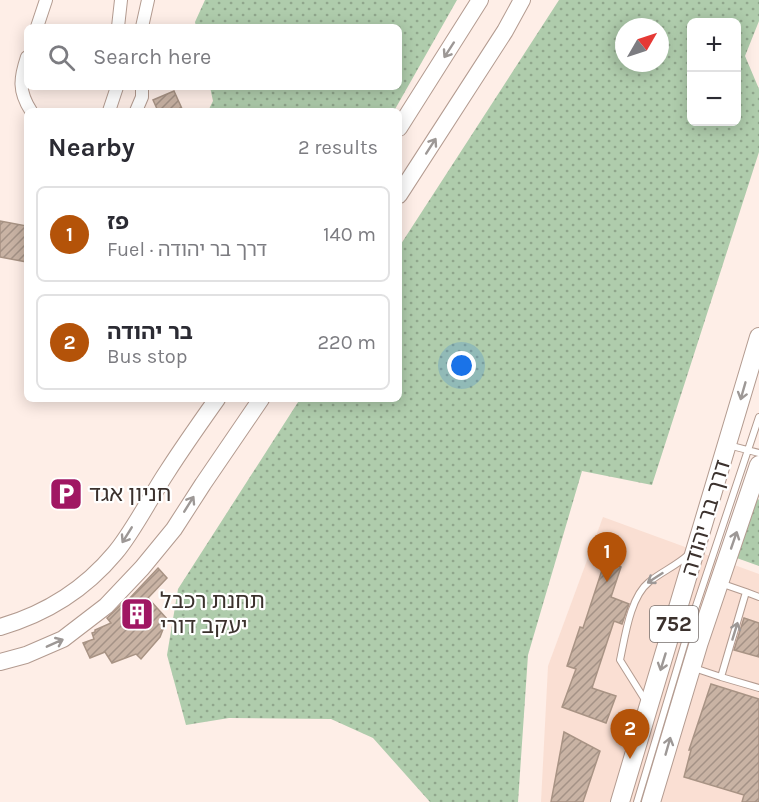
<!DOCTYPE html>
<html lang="en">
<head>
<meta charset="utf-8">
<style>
	body { margin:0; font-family:Karla,"Noto Sans Hebrew",sans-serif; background:#f2f2f3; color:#2b2b33 }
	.controls { position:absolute; right:18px; top:18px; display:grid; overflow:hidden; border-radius:9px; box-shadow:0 3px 15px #0003 }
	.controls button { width:54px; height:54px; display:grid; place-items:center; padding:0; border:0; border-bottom:2px solid #e1e1e2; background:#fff; color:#2b2b33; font:30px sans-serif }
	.compass { position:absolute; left:615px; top:18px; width:54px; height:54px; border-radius:50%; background:#fff; box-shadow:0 3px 15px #0003; rotate:51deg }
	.you { position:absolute; left:462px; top:366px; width:21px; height:21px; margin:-15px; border:4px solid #fff; border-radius:50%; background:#1a73e8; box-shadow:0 0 0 9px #1a73e833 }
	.badge { display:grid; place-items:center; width:39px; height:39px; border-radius:50%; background:#b45309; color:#fff; font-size:20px; font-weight:700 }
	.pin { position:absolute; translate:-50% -50px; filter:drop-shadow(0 2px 3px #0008) }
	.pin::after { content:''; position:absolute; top:32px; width:21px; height:18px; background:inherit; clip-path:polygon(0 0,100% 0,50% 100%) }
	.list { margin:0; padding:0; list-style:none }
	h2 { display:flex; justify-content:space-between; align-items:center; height:78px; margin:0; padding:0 24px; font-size:26px }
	h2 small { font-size:20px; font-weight:400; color:#7c7c81 }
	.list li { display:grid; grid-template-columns:39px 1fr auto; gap:18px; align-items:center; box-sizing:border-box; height:96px; margin:0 12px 12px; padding:0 12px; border:2px solid #e1e1e2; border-radius:9px }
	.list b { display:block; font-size:22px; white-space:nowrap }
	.list p { margin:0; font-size:20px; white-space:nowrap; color:#7c7c81 }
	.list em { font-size:20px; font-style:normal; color:#7c7c81 }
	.icon { flex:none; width:33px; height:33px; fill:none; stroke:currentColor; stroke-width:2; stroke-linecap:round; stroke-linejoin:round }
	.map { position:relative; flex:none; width:759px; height:802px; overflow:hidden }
	.search { position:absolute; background:#fff; box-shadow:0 3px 15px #0003; left:24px; top:24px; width:378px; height:66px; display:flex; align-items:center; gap:15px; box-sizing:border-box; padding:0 21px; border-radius:9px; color:#7c7c81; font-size:22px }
	.panel { position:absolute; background:#fff; box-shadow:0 3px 15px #0003; left:24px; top:108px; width:378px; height:294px; border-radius:9px }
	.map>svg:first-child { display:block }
	.built { fill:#fadfd3 }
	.grass { fill:url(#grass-dots); fill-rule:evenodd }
	.building { fill:url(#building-hatch); stroke:#a89384; stroke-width:1.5 }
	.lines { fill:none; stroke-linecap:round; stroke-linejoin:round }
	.service-casing { stroke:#b39b90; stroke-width:8 }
	.minor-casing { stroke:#b39b90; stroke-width:14 }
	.secondary-casing { stroke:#b39b90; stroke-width:18 }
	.primary-casing { stroke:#b39b90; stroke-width:20 }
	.service { stroke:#fff; stroke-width:6 }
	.minor { stroke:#fff; stroke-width:12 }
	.secondary { stroke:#fff; stroke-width:16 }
	.primary { stroke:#fff; stroke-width:18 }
	.oneway { stroke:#9d9896 }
	.labels { text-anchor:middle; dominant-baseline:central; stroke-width:4.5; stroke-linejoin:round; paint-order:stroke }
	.shield { fill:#fff; stroke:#766f6c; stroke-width:1.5 }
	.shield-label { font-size:21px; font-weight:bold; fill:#3b312d }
	.poi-label { font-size:22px; fill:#3b312d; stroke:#fff; text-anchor:start }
	.street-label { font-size:22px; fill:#3b312d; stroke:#fff }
</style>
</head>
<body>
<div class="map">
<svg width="759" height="802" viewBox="0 0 759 802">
	<defs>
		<pattern id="grass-dots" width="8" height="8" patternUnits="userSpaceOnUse" patternTransform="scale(1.5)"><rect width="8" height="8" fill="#afccac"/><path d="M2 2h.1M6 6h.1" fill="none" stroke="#90a68c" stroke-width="1.8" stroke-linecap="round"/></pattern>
		<pattern id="building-hatch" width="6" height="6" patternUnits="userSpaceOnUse" patternTransform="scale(1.5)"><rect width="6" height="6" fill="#c9b3a4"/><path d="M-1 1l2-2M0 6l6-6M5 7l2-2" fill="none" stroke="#a49286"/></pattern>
	</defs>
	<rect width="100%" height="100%" fill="#feeee7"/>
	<path class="built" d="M603 517 759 574V802H541L548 666Z"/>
	<path class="grass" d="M205 0H457L394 111H208L213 101 210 87H399V27H196L195 22Z
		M559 0H759V21L745 56 759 89V152L652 485 582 471 528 655 518 802H430L373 738 331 719 229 718 186 725 167 655 178 589 300 399H399V247ZM692 22H736V122H692ZM624 27H660V63H624Z
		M759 499V566L734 557 755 502Z"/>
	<path class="building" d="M174 91 183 111H158L153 100Z
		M0 221 27 226V262L0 257Z
		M605 561 621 567 611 597 629 604 622 624 614 621 592 688 616 696 606 723 562 707 576 669 567 666 580 627 583 628Z
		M158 568 167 578 148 598 167 619 160 637 141 659 136 654 112 663 105 652 90 658 83 643 94 639 92 633 95 632V630L111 623 107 618 127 599 128 600Z
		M744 618 759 623V657L734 650Z
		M711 684 759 699V802H742L744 795 684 777 691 750H689Z
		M564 732 600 751 583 802H551Z"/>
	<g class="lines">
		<defs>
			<path id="service" d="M728 445 759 453
				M746 592 759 597
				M694 668 721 677 746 592 720 583
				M721 677 759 688
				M645 700 620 660C625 637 630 597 649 582 661 572 676 566 688 555
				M637 802 694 612 759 417"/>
			<path id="minor" d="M37 27 46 0
				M118 27 121 0
				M142 27 148 0
				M27 57C20 78 18 91 31 111
				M109 111 117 87
				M136 111 142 97V87"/>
			<path id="secondary" d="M399 128 480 0
				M399 195 505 31 522 0
				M0 627C45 614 85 589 115 553 133 532 151 496 167 472 183 447 200 423 217 399
				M0 662 26 655 63 639 106 606 142 568 174 529 203 484 261 399"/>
			<path id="primary" d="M620 802 759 337
				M651 802 699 642 759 465"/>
		</defs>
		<use href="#service" class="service-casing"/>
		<use href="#minor" class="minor-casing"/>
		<use href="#secondary" class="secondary-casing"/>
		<use href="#primary" class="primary-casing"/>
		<use href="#service" class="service"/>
		<use href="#minor" class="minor"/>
		<use href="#secondary" class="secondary"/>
		<use href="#primary" class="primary"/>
	</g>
	<defs><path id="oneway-shaft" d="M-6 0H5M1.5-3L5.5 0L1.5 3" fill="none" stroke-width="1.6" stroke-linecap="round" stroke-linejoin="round" transform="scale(1.5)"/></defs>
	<g class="oneway">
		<use href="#oneway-shaft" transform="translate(449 50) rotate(123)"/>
		<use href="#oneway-shaft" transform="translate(431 146) rotate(-57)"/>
		<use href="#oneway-shaft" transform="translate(743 391) rotate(106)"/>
		<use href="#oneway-shaft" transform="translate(189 504) rotate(-58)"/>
		<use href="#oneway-shaft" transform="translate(127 535) rotate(122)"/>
		<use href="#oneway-shaft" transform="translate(734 540) rotate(-71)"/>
		<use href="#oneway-shaft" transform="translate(655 578) rotate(147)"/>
		<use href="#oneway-shaft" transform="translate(735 631) rotate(-73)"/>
		<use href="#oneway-shaft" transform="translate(55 643) rotate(-24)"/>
		<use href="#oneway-shaft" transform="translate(663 662) rotate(107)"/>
		<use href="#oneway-shaft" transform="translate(668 746) rotate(-74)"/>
	</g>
	<defs>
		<symbol id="parking-square" viewBox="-11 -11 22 22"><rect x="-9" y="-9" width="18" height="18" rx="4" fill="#a01763" stroke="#fff"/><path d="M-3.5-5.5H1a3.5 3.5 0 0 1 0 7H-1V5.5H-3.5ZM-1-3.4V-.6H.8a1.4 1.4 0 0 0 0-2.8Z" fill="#fff"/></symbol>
		<symbol id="building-square" viewBox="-11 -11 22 22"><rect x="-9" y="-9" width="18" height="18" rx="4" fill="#a01763" stroke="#fff"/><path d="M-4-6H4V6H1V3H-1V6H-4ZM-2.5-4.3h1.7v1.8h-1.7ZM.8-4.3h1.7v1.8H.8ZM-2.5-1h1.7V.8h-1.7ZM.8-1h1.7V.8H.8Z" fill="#fff"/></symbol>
	</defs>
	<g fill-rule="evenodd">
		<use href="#parking-square" x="47" y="475" width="38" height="38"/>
		<use href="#building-square" x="118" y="595" width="38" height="38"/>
	</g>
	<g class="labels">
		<rect class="shield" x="650" y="606" width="48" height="36" rx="4.5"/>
		<g class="shield-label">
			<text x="674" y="624">752</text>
		</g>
		<g class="poi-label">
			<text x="89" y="494">חניון אגד</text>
			<text x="160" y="601">תחנת רכבל<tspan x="160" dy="25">יעקב דורי</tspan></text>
		</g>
		<g class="street-label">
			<text transform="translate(706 518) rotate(-73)">דרך בר יהודה</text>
		</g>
	</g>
</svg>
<div class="controls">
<button>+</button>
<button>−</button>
</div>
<svg class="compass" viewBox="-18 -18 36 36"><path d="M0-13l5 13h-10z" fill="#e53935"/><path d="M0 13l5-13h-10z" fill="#7c7c81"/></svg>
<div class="you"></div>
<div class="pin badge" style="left:607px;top:582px">1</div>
<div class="pin badge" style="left:630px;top:759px">2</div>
<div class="search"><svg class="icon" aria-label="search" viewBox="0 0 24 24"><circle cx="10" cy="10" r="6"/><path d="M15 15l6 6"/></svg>Search here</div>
<section class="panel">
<h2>Nearby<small>2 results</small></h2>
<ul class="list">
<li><span class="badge">1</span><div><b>פז</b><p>Fuel · דרך בר יהודה</p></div><em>140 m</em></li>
<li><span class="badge">2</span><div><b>בר יהודה</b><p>Bus stop</p></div><em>220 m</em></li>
</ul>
</section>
</div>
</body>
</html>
